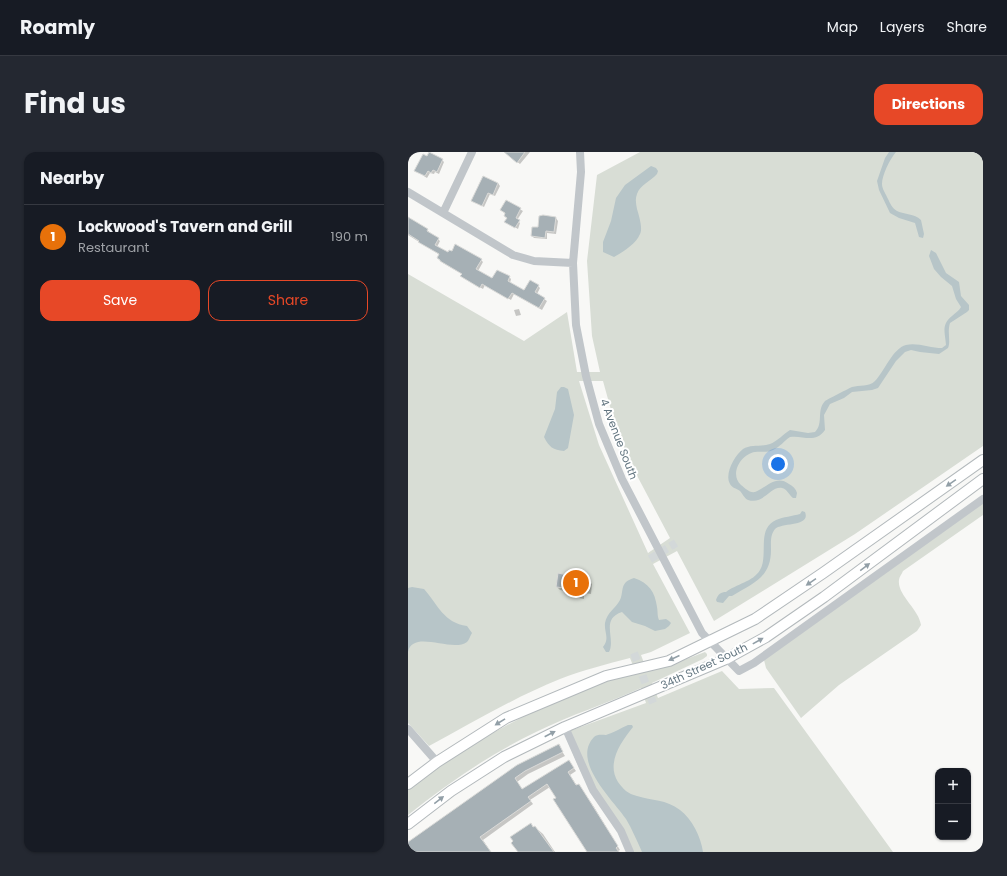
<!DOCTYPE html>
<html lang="en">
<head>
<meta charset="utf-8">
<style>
	body { margin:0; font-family:Poppins,sans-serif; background:#242831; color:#f1f3f6 }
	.controls { position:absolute; right:12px; bottom:12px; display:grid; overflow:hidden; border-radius:8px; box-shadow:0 1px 3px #0004 }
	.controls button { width:36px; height:36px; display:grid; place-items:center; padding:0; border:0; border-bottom:1px solid #363941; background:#171b24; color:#f1f3f6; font:20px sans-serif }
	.you { position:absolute; left:370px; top:312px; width:14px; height:14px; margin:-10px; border:3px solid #fff; border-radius:50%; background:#1a73e8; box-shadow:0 0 0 6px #1a73e833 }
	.badge { display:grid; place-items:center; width:26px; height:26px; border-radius:50%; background:#e74827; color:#fff; font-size:13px; font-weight:700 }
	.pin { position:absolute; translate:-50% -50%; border:2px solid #fff; box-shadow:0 1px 4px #0006 }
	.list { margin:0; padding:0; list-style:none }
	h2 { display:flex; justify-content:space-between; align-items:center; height:52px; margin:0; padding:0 16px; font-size:17px }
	h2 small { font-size:13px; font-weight:400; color:#9ea1a6 }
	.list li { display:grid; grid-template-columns:26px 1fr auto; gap:12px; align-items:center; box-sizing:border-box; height:64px; padding:0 16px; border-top:1px solid #363941 }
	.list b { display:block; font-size:15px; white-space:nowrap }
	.list p { margin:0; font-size:13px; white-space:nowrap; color:#9ea1a6 }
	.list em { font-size:13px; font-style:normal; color:#9ea1a6 }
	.actions { display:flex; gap:8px; padding:12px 16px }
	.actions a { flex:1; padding:9px 0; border:1px solid #e74827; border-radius:12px; text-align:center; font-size:14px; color:#e74827 }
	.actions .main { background:#e74827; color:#fff }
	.map { position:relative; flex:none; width:575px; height:700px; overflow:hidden; border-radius:12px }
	header { display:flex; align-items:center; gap:24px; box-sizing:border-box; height:56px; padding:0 20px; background:#171b24; border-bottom:1px solid #363941 }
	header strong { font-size:19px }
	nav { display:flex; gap:22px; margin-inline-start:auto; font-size:14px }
	.intro { display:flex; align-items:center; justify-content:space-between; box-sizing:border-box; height:96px; padding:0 24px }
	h1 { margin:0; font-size:28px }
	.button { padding:10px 18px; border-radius:12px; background:#e74827; color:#fff; font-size:14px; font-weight:700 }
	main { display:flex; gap:24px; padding:0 24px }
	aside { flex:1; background:#171b24; border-radius:12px; box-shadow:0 1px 3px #0004 }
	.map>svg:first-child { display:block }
	.green { fill:#d8ddd5; fill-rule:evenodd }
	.water { fill:#b7c5c8 }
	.shadow { fill:#0003 }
	.building { fill:#a6b0b5; stroke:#dadad8 }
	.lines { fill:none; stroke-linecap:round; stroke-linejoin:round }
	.minor-tunnel { stroke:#d3d8d9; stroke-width:8; stroke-dasharray:8 4; stroke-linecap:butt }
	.major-casing { stroke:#b3b9bc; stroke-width:12 }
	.minor { stroke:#c1c6ca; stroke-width:8 }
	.major { stroke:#fff; stroke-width:10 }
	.oneway { fill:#929fa7 }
	.labels { text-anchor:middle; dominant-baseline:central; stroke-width:4; stroke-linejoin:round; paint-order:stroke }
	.street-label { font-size:11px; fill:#637681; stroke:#fff }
</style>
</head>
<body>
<header>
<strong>Roamly</strong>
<nav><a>Map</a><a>Layers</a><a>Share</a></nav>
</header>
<div class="intro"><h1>Find us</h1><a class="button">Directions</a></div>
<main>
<aside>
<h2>Nearby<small></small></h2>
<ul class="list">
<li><span class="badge" style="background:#e8710a">1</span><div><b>Lockwood's Tavern and Grill</b><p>Restaurant</p></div><em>190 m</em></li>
</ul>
<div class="actions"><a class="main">Save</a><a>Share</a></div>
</aside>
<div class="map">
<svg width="575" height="700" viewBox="0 0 575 700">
	<rect width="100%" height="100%" fill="#f8f8f6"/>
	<path class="green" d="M232 0H575V294L447 382 306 469 269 399 245 412 282 481 243 500 233 503 239 519 260 514 297 500 299 502V504L295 507 244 531 250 546 314 519 331 537 366 536 485 700H219L212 683 184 641 172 618 156 581 238 551 233 536C198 552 162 563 128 580 82 602 40 631 0 663V637C49 600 101 569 158 545 181 535 204 526 228 521L222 506C199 512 175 518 152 527 107 545 64 571 21 594L0 571V122L116 189 159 160 169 220H192L184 184 179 109 189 23ZM171 229H195L208 276 225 316 262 386 240 401 191 293Z
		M575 351V363L495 419C494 422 491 425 491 428 489 443 511 457 513 473L509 479 431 533 393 566 358 516 356 508Z"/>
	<path class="water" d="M481 0H488C482 7 474 23 474 32 474 37 478 42 480 47 482 51 484 56 489 59 497 63 506 61 513 68L516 82 515 86 511 85 507 71 491 66 482 61 471 38 469 29 477 6Z
		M243 14 248 16 250 19 249 22C243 29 232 33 229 42 227 47 228 52 229 57 231 64 235 76 232 82 228 92 215 100 206 105L195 100V90L203 69 208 46 217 33Z
		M523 98 528 101 538 121 551 130 553 144 561 153V158L559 160 542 171C539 181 543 189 540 196L531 202 512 200 503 198 497 200 488 209 470 236 464 238 444 240 436 246 422 252 416 263 417 278C407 292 395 283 382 285 376 289 372 295 365 298 359 301 353 299 347 300 333 302 321 322 333 333 337 336 341 341 347 340 358 336 368 322 381 332 385 334 388 337 389 341L388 346H385C381 343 379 337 374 336 362 334 356 353 340 348 336 346 335 342 332 339 328 336 324 336 322 332 316 322 327 303 335 297 343 292 353 295 362 292 370 289 375 282 382 278L400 281 407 280C416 271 408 259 417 249 418 248 442 236 444 235 451 233 461 235 467 229 476 220 485 196 498 193 508 190 523 196 534 196L538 193C537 180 533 173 544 164 548 160 551 159 553 155L548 147 544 134 533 125 526 117 521 104Z
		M153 235H156L160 237 166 263 160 296 156 299C145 298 141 295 136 285L147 257 149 240Z
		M394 359 397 360C403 375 374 370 367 377 362 383 363 391 363 398 363 426 344 432 324 444H321L315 451 309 450 308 448C310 442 313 440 318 440 328 432 345 430 352 418 361 403 348 377 368 368 375 365 385 364 392 362Z
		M226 426C241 431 247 440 249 455 250 460 249 463 251 468L258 467 261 469 263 471 261 474 257 477 247 479 237 474 224 470 214 460C192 467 208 487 201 500H198L195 495C202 486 196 481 197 471 199 460 208 456 212 448 215 442 213 435 218 430 220 428 223 427 226 426Z
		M4 435 16 437C30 453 36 471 59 474L64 481C62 484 61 488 59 490 44 501 5 477 0 500V436Z
		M220 573H224L225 575C213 590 198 611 210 630 215 637 220 642 229 644 244 649 258 647 272 658 284 667 293 685 295 700H234C229 689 224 677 218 667 205 648 163 609 186 585 190 582 193 583 198 583 205 581 213 576 220 573Z"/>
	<path class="shadow" d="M103 0H122L112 12 103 5Z
		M34 8 36 10 31 22 27 20 26 22 22 21 19 26 8 19Z
		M90 31 92 34 87 44 82 42 76 55 64 49Z
		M98 49 115 59 109 68 112 71 110 77 98 70 99 67 97 64 98 62 93 58Z
		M0 65 19 78 32 89 29 95 40 101 73 108 75 110 70 119 85 127 101 125 103 127 102 131 117 140 130 134 132 136 129 142 139 149 134 158 106 142 103 148 77 133 75 137 56 126 54 122 35 111 33 109 32 103 0 83Z
		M131 65 148 66 150 69 148 82 139 81V87L126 86 124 84 130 77Z
		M111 157 113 163 108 164 106 158Z
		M176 421 179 425V428L184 432 183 442 176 441V447L161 444 157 441V439L152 438 149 435 160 424Z
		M150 593 157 604 120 622 109 630 115 638 163 612 168 619 162 623 169 634 173 636 186 655 212 698 210 699 211 700H180L142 635 122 648 125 652 75 688 83 700H0V691Z
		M127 675 135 682 147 700H111Z"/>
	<path class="building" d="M21 0 35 7 29 20 25 18 23 21 20 19 17 24 6 19 15 2 19 4Z
		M96 0H117L109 11Z
		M75 24 90 31 85 43 80 41 74 54 63 49Z
		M98 48 113 56 108 66 112 68 107 76 96 70 99 66 96 64 97 61 92 58Z
		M135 63 148 65 146 80 138 79 137 86 123 84 124 75H130L131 64Z
		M0 65 20 77 19 79 31 86 27 93 40 100 41 98 44 99 47 92 74 107 68 117 84 126 89 118 102 124 100 129 116 138 122 128 131 133 127 140 137 146 131 156 104 141 100 147 74 132 72 136 52 124 54 122 32 109V108L29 106 31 102 10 90 11 89 0 82Z
		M159 418 176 420 175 427H181L180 439 173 438 172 444 156 441 157 436 148 435 150 421 159 423Z
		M151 592 155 600 117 619 107 626 114 637 161 608 166 616 160 620 168 633 171 632 183 651 210 694 208 696 211 700H179L145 647 148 646 139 632 120 645 123 649 72 685 83 700H0V690L109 613Z
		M123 671 125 675 127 674 146 700H110L103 691 105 689 102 685Z"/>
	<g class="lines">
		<path class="minor-tunnel" d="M242 407 268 391
			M226 501 245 551"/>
		<defs>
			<path id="major" d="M0 632 29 610 98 566 198 524 261 509 347 467 415 421 575 308
				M0 672 43 639 96 605 157 575 318 507 358 485 416 445 575 327"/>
		</defs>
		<use href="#major" class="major-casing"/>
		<path class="minor" d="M172 0 173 20 165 111 168 173 178 224 191 272 214 327 294 481 331 519 346 511 575 347
			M0 40 105 103 126 109 165 111
			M35 61 64 0
			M157 575 185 638 213 679 222 700
			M0 577 29 610"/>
		<use href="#major" class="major"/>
	</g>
	<defs><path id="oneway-solid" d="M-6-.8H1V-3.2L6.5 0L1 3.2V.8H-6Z"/></defs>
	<g class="oneway">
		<use href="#oneway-solid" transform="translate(543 331) rotate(145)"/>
		<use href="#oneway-solid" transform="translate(457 415) rotate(-37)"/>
		<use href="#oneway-solid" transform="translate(403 430) rotate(146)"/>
		<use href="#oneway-solid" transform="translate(350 489) rotate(-29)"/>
		<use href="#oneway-solid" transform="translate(266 506) rotate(156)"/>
		<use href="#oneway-solid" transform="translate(92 570) rotate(148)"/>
		<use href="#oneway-solid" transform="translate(142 582) rotate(-27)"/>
		<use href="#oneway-solid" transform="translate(31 648) rotate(-38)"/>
	</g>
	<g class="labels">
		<g class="street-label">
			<text transform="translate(211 287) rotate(69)">4 Avenue South</text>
			<text transform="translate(296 514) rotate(-25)">34th Street South</text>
		</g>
	</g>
</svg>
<div class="controls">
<button>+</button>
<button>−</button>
</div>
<div class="you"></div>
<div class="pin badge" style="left:168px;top:431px;background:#e8710a">1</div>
</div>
</main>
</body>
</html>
